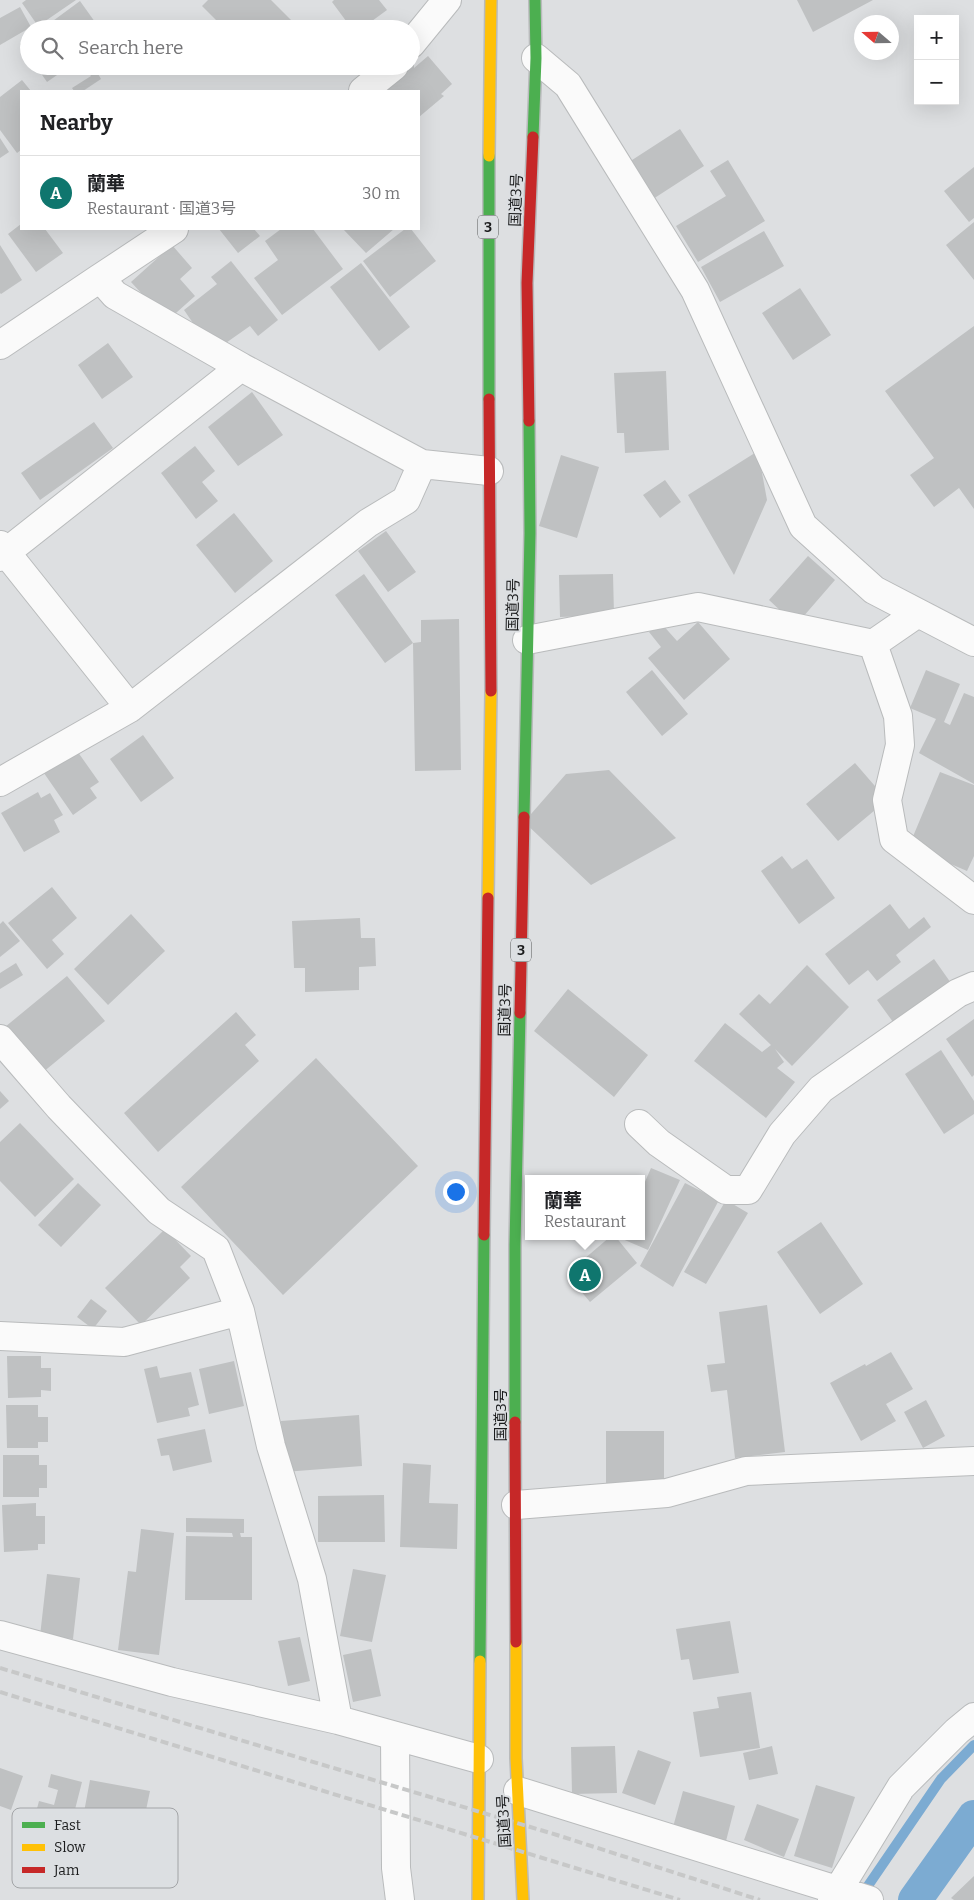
<!DOCTYPE html>
<html lang="en">
<head>
<meta charset="utf-8">
<style>
	body { margin:0; font-family:Bitter,"Noto Sans JP",serif; background:#f6f6f6; color:#202124 }
	.controls { position:absolute; right:15px; top:15px; display:grid; overflow:hidden; border-radius:0px; box-shadow:0 5px 20px #0002 }
	.controls button { width:45px; height:45px; display:grid; place-items:center; padding:0; border:0; border-bottom:1px solid #e0e0e0; background:#fff; color:#202124; font:25px sans-serif }
	.compass { position:absolute; left:854px; top:15px; width:45px; height:45px; border-radius:50%; background:#fff; box-shadow:0 5px 20px #0002; rotate:290deg }
	.you { position:absolute; left:455px; top:1191px; width:18px; height:18px; margin:-12px; border:4px solid #fff; border-radius:50%; background:#1a73e8; box-shadow:0 0 0 8px #1a73e833 }
	.badge { display:grid; place-items:center; width:32px; height:32px; border-radius:50%; background:#0f766e; color:#fff; font-size:16px; font-weight:700 }
	.pin { position:absolute; translate:-50% -50%; border:2px solid #fff; box-shadow:0 1px 5px #0006 }
	.popup { position:absolute; left:525px; top:1175px; width:120px; height:65px; box-sizing:border-box; display:grid; place-content:center; border-radius:0px; background:#fff; filter:drop-shadow(0 1px 4px #0005); font-size:16px; white-space:nowrap; color:#757577 }
	.popup b { font-size:19px; color:#202124 }
	.popup::after { content:''; position:absolute; left:50%; top:100%; margin-left:-10px; border:10px solid transparent; border-top-color:#fff }
	.list { margin:0; padding:0; list-style:none }
	h2 { display:flex; justify-content:space-between; align-items:center; height:65px; margin:0; padding:0 20px; font-size:21px }
	h2 small { font-size:16px; font-weight:400; color:#757577 }
	.list li { display:grid; grid-template-columns:32px 1fr auto; gap:15px; align-items:center; box-sizing:border-box; height:75px; padding:0 20px; border-top:1px solid #e0e0e0 }
	.list b { display:block; font-size:19px; white-space:nowrap }
	.list p { margin:0; font-size:16px; white-space:nowrap; color:#757577 }
	.list em { font-size:16px; font-style:normal; color:#757577 }
	.icon { flex:none; width:28px; height:28px; fill:none; stroke:currentColor; stroke-width:2; stroke-linecap:round; stroke-linejoin:round }
	.map { position:relative; flex:none; width:974px; height:1900px; overflow:hidden }
	.search { position:absolute; background:#fff; box-shadow:0 5px 20px #0002; left:20px; top:20px; width:400px; height:55px; display:flex; align-items:center; gap:12px; box-sizing:border-box; padding:0 18px; border-radius:28px; color:#757577; font-size:19px }
	.panel { position:absolute; background:#fff; box-shadow:0 5px 20px #0002; left:20px; top:90px; width:400px; height:140px; border-radius:0px }
	.map>svg:first-child { display:block }
	.lines { fill:none; stroke-linecap:round; stroke-linejoin:round }
	.stream { stroke:#7cabd2; stroke-width:10 }
	.canal { stroke:#7cabd2; stroke-width:34 }
	.building { fill:#bfc1c2 }
	.street-casing { stroke:#b9bbbc; stroke-width:30 }
	.fast-casing { stroke:#b9bbbc; stroke-width:14 }
	.slow-casing { stroke:#b9bbbc; stroke-width:14 }
	.jam-casing { stroke:#b9bbbc; stroke-width:14 }
	.street { stroke:#fafafa; stroke-width:28 }
	.fast { stroke:#4caf50; stroke-width:11 }
	.slow { stroke:#ffc107; stroke-width:11 }
	.jam { stroke:#c62828; stroke-width:11 }
	.rail { stroke:#c7c8c8; stroke-width:4; stroke-dasharray:8 4; stroke-linecap:butt }
	.labels { text-anchor:middle; dominant-baseline:central; stroke-width:4; stroke-linejoin:round; paint-order:stroke }
	.shield { fill:#dcdfe2; stroke:#545657; stroke-width:1 }
	.shield-label { font-size:14px; font-weight:bold; fill:#1a1b1c }
	.street-label { font-size:15px; fill:#1a1b1c; stroke:#dcdfe2 }
	.key { fill:#dcdfe2; stroke:#a2a4a7; stroke-width:1 }
	.key-label { font-size:14px; fill:#1a1b1c }
</style>
</head>
<body>
<div class="map">
<svg width="974" height="1900" viewBox="0 0 974 1900">
	<rect width="100%" height="100%" fill="#dddfe1"/>
	<g class="lines">
		<path class="stream" d="M861 1896 941 1779 974 1745"/>
		<path class="canal" d="M915 1900 974 1817"/>
	</g>
	<path class="building" d="M26 0H76L38 26 22 3Z
		M208 0H271L297 26 295 29H225L202 6Z
		M334 0H379L387 10 361 29H352L332 2Z
		M797 0H873L813 32Z
		M80 1 100 29H42Z
		M20 7 31 27 0 45V18Z
		M29 38V56L20 44Z
		M428 56 452 84 441 94 444 96 419 117V91H376L407 66H411V62L414 60V68Z
		M36 66H70L47 82Z
		M84 66H105L97 72 101 79 83 91H74L72 88 91 76Z
		M22 80 31 91H21V150L17 153 0 130V97Z
		M680 129 704 166 653 199 629 162Z
		M0 138 9 152 0 158Z
		M728 160 765 221 698 262 676 226 726 196 710 171Z
		M974 167V218L969 222 944 191Z
		M974 222V280L946 245Z
		M21 224V229H45L63 253 36 272 8 234Z
		M219 229H254L260 236 238 253Z
		M281 229H313L343 269 282 315 254 278 278 260 265 241Z
		M343 229H394L366 253Z
		M405 229H411L436 261 390 297 363 261Z
		M764 231 784 266 720 302 701 267Z
		M0 245 22 280 1 294 0 293Z
		M172 245 192 268 180 279 195 296 167 321 131 282Z
		M231 261 278 320 258 336 250 326 213 352 184 310 217 284 211 277Z
		M361 263 410 327 379 351 330 287Z
		M800 288 831 335 793 360 762 313Z
		M974 326V509L959 488 934 507 910 475 934 458 885 391Z
		M108 343 133 377 102 399 78 365Z
		M666 371 669 450 625 453 624 433H617L614 373Z
		M252 392 283 435 238 466 208 427Z
		M94 422 113 448 40 500 21 473Z
		M195 446 215 471 202 482 218 501 196 519 161 473Z
		M758 451 767 500 734 575 688 495Z
		M561 455 599 467 577 538 539 526Z
		M665 480 681 502 660 518 643 495Z
		M234 513 273 561 235 593 196 545Z
		M386 531 416 572 388 592 358 551Z
		M808 556 835 580 796 625 769 600Z
		M364 574 413 643 385 663 335 595Z
		M613 574 614 615 560 617 559 575Z
		M459 619 461 770 415 771 413 643 421 642V620Z
		M698 622 730 659 684 700 648 658 661 647 649 632 661 623 677 641Z
		M652 670 688 714 662 736 626 692Z
		M926 670 960 684 944 722 950 725 964 693 974 697V784L919 753 936 719 910 708Z
		M143 735 174 778 141 802 110 759Z
		M75 748 99 782 90 788 97 798 73 815 37 763Z
		M855 763 887 800 838 841 806 804Z
		M609 770 676 838 591 885 524 822 566 774Z
		M940 772 974 785V856L967 871 909 846Z
		M38 792 41 798 50 793 63 815 54 820 60 832 24 852 1 813Z
		M782 856 792 869 807 859 835 898 799 924 761 871Z
		M52 887 77 918 52 940 64 954 47 969 8 923Z
		M890 904 909 929 924 917 931 927 896 955 901 962 877 981 868 970 849 985 825 954Z
		M131 914 165 951 108 1005 74 969Z
		M360 918 361 938H375L376 966 359 967V990L305 992V968H294L292 921Z
		M3 921 20 941 0 957V924Z
		M934 959 958 993 901 1033 877 1000Z
		M16 963 23 975 0 989V973Z
		M807 965 849 1007 792 1066 775 1049 784 1062 777 1068 795 1082 766 1118 694 1061 725 1023 762 1052 771 1045 739 1014 759 994 770 1004Z
		M67 976 105 1021 42 1073 5 1027Z
		M568 989 648 1055 614 1097 534 1031Z
		M236 1012 256 1035 245 1045 259 1061 158 1152 124 1113Z
		M974 1019V1075L972 1077 946 1039Z
		M941 1050 974 1101V1114L944 1134 905 1074Z
		M316 1058 418 1166 283 1295 181 1187Z
		M0 1091 9 1101 0 1109Z
		M20 1123 74 1179 35 1217 0 1181V1142Z
		M651 1168 680 1180 648 1250 620 1238 621 1236H641V1191Z
		M78 1183 101 1205 61 1247 38 1225Z
		M685 1183 719 1200 673 1287 640 1266Z
		M726 1200 748 1213 706 1284 684 1272Z
		M821 1222 863 1284 820 1314 777 1252Z
		M165 1229 191 1256 180 1267 190 1278 141 1325 105 1288Z
		M611 1236H615L637 1263 590 1302 575 1284 585 1275 577 1265Z
		M91 1299 107 1311 93 1329 77 1317Z
		M767 1305 785 1452 735 1458 727 1390 711 1392 707 1365 725 1363 719 1312Z
		M891 1352 913 1389 886 1404 896 1421 861 1441 830 1383 865 1364 866 1366Z
		M7 1356H41V1368H51V1391L41 1390V1397L8 1398Z
		M234 1361 244 1406 209 1414 199 1369Z
		M157 1366 160 1378 191 1372 199 1405 188 1408 190 1416 157 1423 144 1369Z
		M926 1400 945 1436 923 1448 904 1412Z
		M6 1405H38V1417H48V1442H38V1448H7Z
		M359 1415 362 1466 284 1472 281 1421Z
		M205 1429 212 1462 173 1471 169 1455 161 1456 157 1439Z
		M606 1431H664V1483L606 1484Z
		M3 1455H39V1465H47V1488H39V1497H3Z
		M403 1463 431 1465 429 1503 458 1504 457 1549 400 1547Z
		M384 1495 385 1542H318V1496Z
		M36 1503V1516H45V1544H38V1550L4 1552 2 1505Z
		M186 1518 244 1519V1533H240L241 1537H252V1600H185L186 1536 233 1537 232 1533 186 1532Z
		M141 1529 174 1533 159 1655 118 1650 128 1571 136 1572Z
		M353 1569 386 1575 372 1642 340 1636Z
		M47 1574 80 1578 73 1639 40 1636Z
		M730 1621 739 1673 693 1680 689 1659 681 1660 676 1629Z
		M300 1637 310 1681 288 1686 278 1641Z
		M371 1649 381 1696 353 1702 343 1655Z
		M751 1692 760 1748 700 1757 693 1712 719 1708 717 1697Z
		M615 1746 617 1793 572 1794 571 1747Z
		M772 1746 778 1774 749 1780 743 1753Z
		M638 1750 671 1762 655 1805 622 1793Z
		M0 1768 23 1776 11 1810 0 1806Z
		M51 1774 82 1782 70 1829 34 1820 39 1801 54 1805 58 1790 48 1787Z
		M90 1780 150 1791 141 1834 82 1823Z
		M816 1785 855 1797 832 1868 794 1856Z
		M683 1791 735 1806 726 1841 673 1827Z
		M757 1804 799 1819 784 1857 744 1840Z
		M974 1876V1900H954L951 1898Z"/>
	<g class="lines">
		<defs>
			<path id="street" d="M411 44 447 0
				M536 58 568 85 695 290 803 526 874 590 974 642
				M363 91 394 66
				M100 278 174 229
				M0 345 100 278 115 295 241 367
				M0 545 130 708
				M0 557 241 367 422 464
				M918 613 873 644 898 716 900 745 887 800 894 839 974 900
				M527 640 698 607 873 644
				M0 782 130 708 368 523 406 500 422 464 489 471
				M0 1039 59 1107 159 1211 216 1249 240 1311
				M639 1124 659 1143 726 1190H748L782 1134 821 1089 958 993 974 986
				M0 1336 124 1342 240 1311 271 1446 312 1579 338 1720
				M516 1505 667 1493 746 1471 974 1461
				M0 1635 172 1682 338 1720 479 1759
				M395 1737 396 1868 400 1900
				M518 1791 869 1900
				M832 1900 901 1787 957 1731 974 1717"/>
			<path id="fast" d="M533 137 536 58 535 0
				M489 399V156
				M524 817 530 533 529 421
				M515 1422V1245L520 1013
				M480 1661 484 1235"/>
			<path id="slow" d="M489 156 491 0
				M488 898 491 691
				M516 1642V1758L523 1900
				M478 1900 480 1661"/>
			<path id="jam" d="M489 399 491 691
				M529 421 527 283 533 137
				M520 1013 524 817
				M484 1235 488 898
				M515 1422 516 1642"/>
		</defs>
		<use href="#street" class="street-casing"/>
		<use href="#fast" class="fast-casing"/>
		<use href="#slow" class="slow-casing"/>
		<use href="#jam" class="jam-casing"/>
		<use href="#street" class="street"/>
		<use href="#fast" class="fast"/>
		<use href="#slow" class="slow"/>
		<use href="#jam" class="jam"/>
		<path class="rail" d="M0 1668 557 1835 760 1900
			M0 1692 680 1900"/>
	</g>
	<g class="labels">
		<g class="shield">
			<rect x="478" y="215.5" width="20" height="23" rx="4"/>
			<rect x="511" y="938.5" width="20" height="23" rx="4"/>
		</g>
		<g class="shield-label">
			<text x="488" y="227">3</text>
			<text x="521" y="950">3</text>
		</g>
		<g class="street-label">
			<text transform="translate(516 200) rotate(-88)">国道3号</text>
			<text transform="translate(513 605) rotate(-89)">国道3号</text>
			<text transform="translate(505 1010) rotate(-89)">国道3号</text>
			<text transform="translate(501 1415) rotate(-90)">国道3号</text>
			<text transform="translate(504 1821) rotate(-93)">国道3号</text>
		</g>
	</g>
	<rect x="12" y="1808" width="166" height="80" rx="8" class="key"/>
	<rect x="22" y="1822" width="23" height="6" fill="#4caf50"/>
	<rect x="22" y="1844" width="23" height="7" fill="#ffc107"/>
	<rect x="22" y="1867" width="23" height="6" fill="#c62828"/>
	<g class="key-label">
		<text x="54" y="1830">Fast</text>
		<text x="54" y="1852">Slow</text>
		<text x="54" y="1875">Jam</text>
	</g>
</svg>
<div class="controls">
<button>+</button>
<button>−</button>
</div>
<svg class="compass" viewBox="-18 -18 36 36"><path d="M0-13l5 13h-10z" fill="#e53935"/><path d="M0 13l5-13h-10z" fill="#757577"/></svg>
<div class="you"></div>
<div class="pin badge" style="left:585px;top:1275px">A</div>
<div class="popup"><b>蘭華</b>Restaurant</div>
<div class="search"><svg class="icon" aria-label="search" viewBox="0 0 24 24"><circle cx="10" cy="10" r="6"/><path d="M15 15l6 6"/></svg>Search here</div>
<section class="panel">
<h2>Nearby<small></small></h2>
<ul class="list">
<li><span class="badge">A</span><div><b>蘭華</b><p>Restaurant · 国道3号</p></div><em>30 m</em></li>
</ul>
</section>
</div>
</body>
</html>
